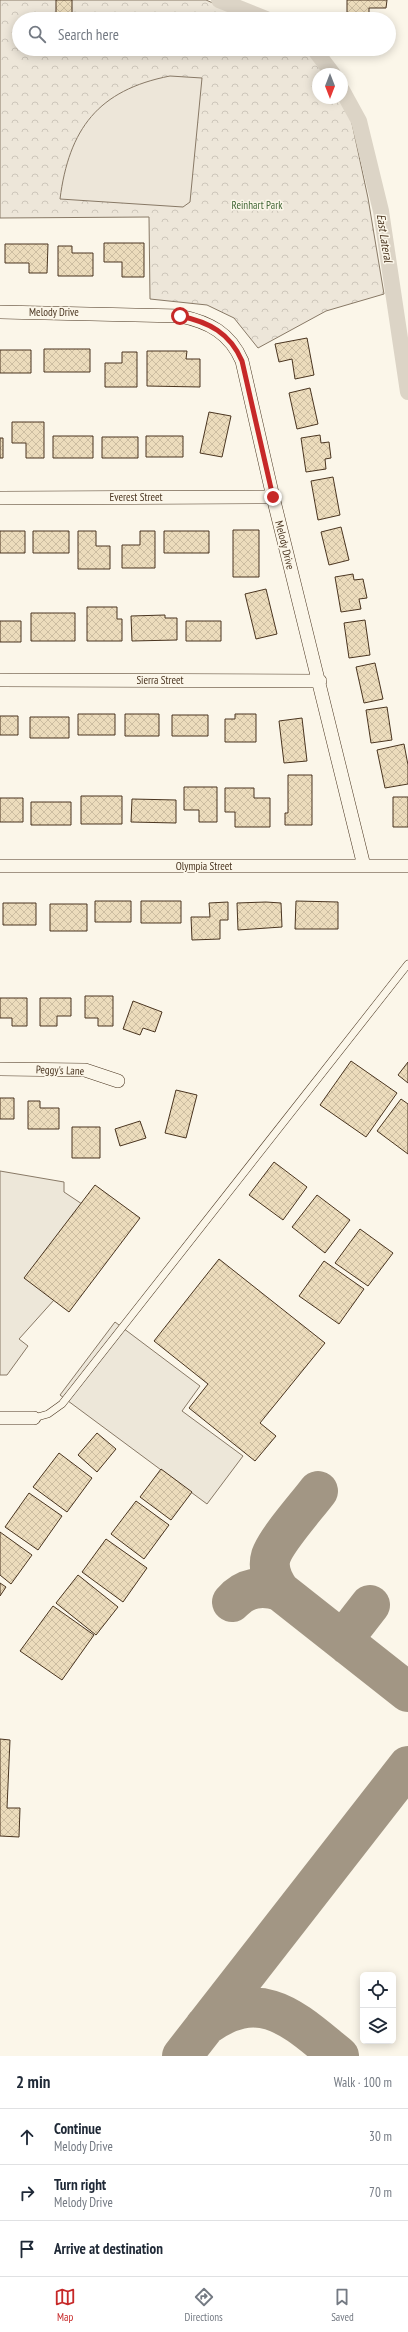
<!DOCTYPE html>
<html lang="en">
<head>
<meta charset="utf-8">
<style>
	body { margin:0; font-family:"PT Sans Narrow",sans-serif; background:#f6f6f7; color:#1f2937 }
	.controls { position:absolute; right:12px; bottom:12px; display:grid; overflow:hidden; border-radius:6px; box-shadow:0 2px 10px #0003 }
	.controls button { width:36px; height:36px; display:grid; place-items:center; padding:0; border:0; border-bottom:1px solid #e0e1e3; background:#fff; color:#1f2937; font:20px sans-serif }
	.compass { position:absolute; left:312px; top:68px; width:36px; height:36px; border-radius:50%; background:#fff; box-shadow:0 2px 10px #0003; rotate:180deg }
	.stop { position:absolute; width:12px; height:12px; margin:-9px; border:3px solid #c62828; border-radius:50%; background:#fff }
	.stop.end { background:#c62828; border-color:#fff; box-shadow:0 1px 4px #0008 }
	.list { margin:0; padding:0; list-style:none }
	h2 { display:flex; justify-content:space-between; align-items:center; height:52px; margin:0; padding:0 16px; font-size:17px }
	h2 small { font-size:13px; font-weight:400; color:#747a83 }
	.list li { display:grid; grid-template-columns:26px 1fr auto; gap:12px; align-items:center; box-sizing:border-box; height:56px; padding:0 16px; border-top:1px solid #e0e1e3 }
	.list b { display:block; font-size:15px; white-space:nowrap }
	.list p { margin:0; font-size:13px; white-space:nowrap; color:#747a83 }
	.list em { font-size:13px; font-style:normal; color:#747a83 }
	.icon { flex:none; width:22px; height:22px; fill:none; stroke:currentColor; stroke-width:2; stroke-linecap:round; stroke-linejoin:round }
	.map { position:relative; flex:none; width:408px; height:2056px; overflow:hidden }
	.search { position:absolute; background:#fff; box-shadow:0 2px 10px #0003; left:12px; right:12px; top:12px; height:44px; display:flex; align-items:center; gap:10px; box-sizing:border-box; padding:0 14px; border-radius:22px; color:#747a83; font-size:15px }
	.sheet { height:220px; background:#fff }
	nav { display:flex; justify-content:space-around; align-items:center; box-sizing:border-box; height:56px; border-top:1px solid #e0e1e3; background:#fff; font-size:11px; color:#747a83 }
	nav a { display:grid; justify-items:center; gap:2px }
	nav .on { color:#c62828 }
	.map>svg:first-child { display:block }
	.park { fill:url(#park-crowns); stroke:#887966 }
	.garden { fill:#ede6d9; stroke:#887966 }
	.parking { fill:#ede7d9; stroke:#887966 }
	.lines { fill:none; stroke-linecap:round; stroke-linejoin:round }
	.canal { stroke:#dcd4c6; stroke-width:16 }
	.taxiway { stroke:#a29684; stroke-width:40 }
	.building { fill:url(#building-cross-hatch); stroke:#4a3520 }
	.service-casing { stroke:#4a3520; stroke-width:8 }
	.minor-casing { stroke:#4a3520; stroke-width:14 }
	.service { stroke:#fbf6e9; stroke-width:7 }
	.minor { stroke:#fbf6e9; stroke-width:13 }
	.route { stroke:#c62828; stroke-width:5 }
	.labels { text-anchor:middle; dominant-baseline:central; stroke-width:3; stroke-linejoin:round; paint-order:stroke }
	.park-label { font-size:11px; fill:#436837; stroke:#fbf6e9 }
	.street-label { font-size:11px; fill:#4a3520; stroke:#fbf6e9 }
	.water-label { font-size:12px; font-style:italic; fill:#4a3520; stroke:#fbf6e9 }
</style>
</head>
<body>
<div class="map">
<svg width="408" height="2056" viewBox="0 0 408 2056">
	<defs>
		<pattern id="park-crowns" width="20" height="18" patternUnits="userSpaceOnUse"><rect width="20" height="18" fill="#ede6d9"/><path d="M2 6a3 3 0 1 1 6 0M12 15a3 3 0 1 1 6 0" fill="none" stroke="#cdc6ba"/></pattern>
		<pattern id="building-cross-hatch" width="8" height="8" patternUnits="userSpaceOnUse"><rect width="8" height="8" fill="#ecdcbc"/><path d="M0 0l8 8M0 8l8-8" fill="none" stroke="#ccbda1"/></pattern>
	</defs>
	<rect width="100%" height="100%" fill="#fbf6e9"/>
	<path class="park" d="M0 0H206L249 19H19V49H306L326 74H318V98H342V94L347 100 368 198 384 294 326 311 258 348 234 318 207 305 150 299 149 217 0 218Z"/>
	<path class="garden" d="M170 76 202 78 190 202 183 207 60 199C69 129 98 90 170 76Z"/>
	<path class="parking" d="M0 1171 64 1182V1192L82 1204 54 1300 19 1339 28 1346 7 1375H0Z
		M115 1322 200 1386 182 1411 243 1456 207 1504 60 1395Z"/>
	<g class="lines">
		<path class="canal" d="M219 0 266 19
			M314 49 333 74
			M342 90 359 121 381 211 408 392"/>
		<path class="taxiway" d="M318 1491C306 1507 277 1539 271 1556 267 1569 273 1581 280 1591L408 1692
			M232 1602C245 1587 262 1585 280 1591
			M348 1645 349 1632 370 1605
			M205 2026C262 1985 294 2020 339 2056
			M182 2056 408 1766"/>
	</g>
	<path class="building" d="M56 0H72V18H56Z
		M347 0H387L386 8H369V19H347Z
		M104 243H144V277H122V262H104Z
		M5 244H48L47 273H29V263H5Z
		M58 246H72V253H93V276H58Z
		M307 338 314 375 295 379 292 359 279 362 275 344Z
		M44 349H90V372H44Z
		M0 350H31V373H0Z
		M147 351H187L186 359H200V387L147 386Z
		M122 352H137V387H105V363H122Z
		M310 388 318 424 297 429 289 393Z
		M209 412 231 416 222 457 200 453Z
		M12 422H44V458H26V443H12Z
		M320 435 321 443 329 442 331 458 325 459 326 469 306 472 301 438Z
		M53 436H93V458H53Z
		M146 436H183V457H146Z
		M102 437H138V458H102Z
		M0 438H3V458H0Z
		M333 477 340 515 318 520 311 481Z
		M341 527 349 560 329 565 321 532Z
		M233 530H259V577H233Z
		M0 531H25V553H0Z
		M33 531H69V553H33Z
		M78 531H96V546H110V569H78Z
		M140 531H155V568H122V545H140Z
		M164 531H209V553H164Z
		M353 574 354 580 363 579 367 598 359 599 361 609 341 612 335 577Z
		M266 589 277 634 256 639 245 594Z
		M87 607H117V619H122V641H87Z
		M31 613H75V641H31Z
		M165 615V618H177V640L132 641 131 616Z
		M365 620 370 655 349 658 344 623Z
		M0 621H21V642H0Z
		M186 621H221V641H186Z
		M375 663 383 699 364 703 356 667Z
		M387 707 392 740 371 743 366 710Z
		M78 714H115V735H78Z
		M125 714H159V736H125Z
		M235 714H256V742H225V719H235Z
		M172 715H208V736H172Z
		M0 716H18V735H0Z
		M30 717H69V738H30Z
		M302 718 307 761 284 763 279 721Z
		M404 744 408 765V784L385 788 377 750Z
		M288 775H312V825H285V813H288Z
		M184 787H217V822H199V810H184Z
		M225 788H254V798H270V827H235V812H225Z
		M81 796H122V824H81Z
		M393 797H408V827H393Z
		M0 798H23V822H0Z
		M132 799 176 800V823L131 822Z
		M31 802H71V825H31Z
		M95 901H131V922H95Z
		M141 901H181V923H141Z
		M296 901 338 902V929H295Z
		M228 902V920H220V939L192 940 191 917H210L209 903Z
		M266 902 281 903 282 927 238 930 237 903Z
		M3 903H36V925H3Z
		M50 904H87V931H50Z
		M85 996H113V1026H98V1018H85Z
		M0 998H27V1026H12V1018H0Z
		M40 998H71V1016H57V1026H40Z
		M133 1001 162 1012 155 1032 143 1028 140 1035 123 1029Z
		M351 1061 397 1093 366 1137 320 1105Z
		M408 1062V1083L398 1075Z
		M176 1090 197 1095 186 1138 165 1133Z
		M0 1098H14V1119H0Z
		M401 1099 408 1104V1154L377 1131Z
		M28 1101H40V1108H59V1129H28Z
		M140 1121 146 1138 120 1146 115 1129Z
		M72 1127H100V1158H72Z
		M274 1162 307 1187 283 1220 249 1195Z
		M95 1185 140 1218 69 1312 24 1278Z
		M317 1195 350 1220 325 1253 292 1227Z
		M360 1229 393 1253 368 1286 335 1263Z
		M219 1259 325 1343 260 1423 276 1436 255 1461 189 1408 208 1384 154 1341Z
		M324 1261 364 1289 339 1324 299 1296Z
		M97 1433 116 1449 97 1472 78 1455Z
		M59 1453 92 1478 67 1512 33 1487Z
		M161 1469 192 1492 171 1520 140 1497Z
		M29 1493 62 1516 38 1550 5 1527Z
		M136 1501 169 1525 144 1559 111 1534Z
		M0 1532 32 1555 11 1584 0 1575Z
		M106 1539 147 1568 123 1602 82 1572Z
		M78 1575 118 1607 96 1635 56 1603Z
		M0 1583 6 1587 0 1596Z
		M53 1606 94 1635 62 1680 20 1651Z
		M0 1739 10 1740 7 1808H20L19 1837 0 1836Z"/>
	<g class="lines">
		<defs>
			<path id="service" d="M34 1418 48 1414 62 1404 408 964"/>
			<path id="minor" d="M0 312 180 316C209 322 230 333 242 361L273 497 364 866
				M0 498 273 497
				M0 680 320 681
				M0 866H408
				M0 1069 85 1070 118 1081
				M0 1418H34"/>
		</defs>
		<use href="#service" class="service-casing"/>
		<use href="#minor" class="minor-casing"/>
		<use href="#service" class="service"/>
		<use href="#minor" class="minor"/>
	</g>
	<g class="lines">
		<path class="route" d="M180 316C209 322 230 333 242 361L273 497"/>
	</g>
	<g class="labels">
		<g class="park-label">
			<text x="257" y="205">Reinhart Park</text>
		</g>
		<g class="street-label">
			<text x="54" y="312">Melody Drive</text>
			<text x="136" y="497">Everest Street</text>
			<text transform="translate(285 545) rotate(76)">Melody Drive</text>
			<text x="160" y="680">Sierra Street</text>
			<text x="204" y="866">Olympia Street</text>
			<text transform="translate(60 1070) rotate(2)">Peggy's Lane</text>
		</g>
		<g class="water-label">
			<text transform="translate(385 238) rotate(81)">East Lateral</text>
		</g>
	</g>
</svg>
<div class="controls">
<button><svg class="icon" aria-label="locate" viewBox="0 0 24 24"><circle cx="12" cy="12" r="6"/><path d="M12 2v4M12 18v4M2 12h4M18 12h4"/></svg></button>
<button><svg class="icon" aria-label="layers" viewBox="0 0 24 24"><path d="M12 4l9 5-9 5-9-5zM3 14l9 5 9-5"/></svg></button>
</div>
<svg class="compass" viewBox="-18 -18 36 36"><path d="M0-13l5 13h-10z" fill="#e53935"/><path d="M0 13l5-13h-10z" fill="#747a83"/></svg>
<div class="stop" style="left:180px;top:316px"></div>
<div class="stop end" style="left:273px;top:497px"></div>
<div class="search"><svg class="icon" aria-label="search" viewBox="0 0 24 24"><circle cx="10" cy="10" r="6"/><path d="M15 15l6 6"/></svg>Search here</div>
</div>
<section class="sheet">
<h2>2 min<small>Walk · 100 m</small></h2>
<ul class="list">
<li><svg class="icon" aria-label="ahead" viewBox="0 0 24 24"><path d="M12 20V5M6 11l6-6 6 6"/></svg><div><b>Continue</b><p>Melody Drive</p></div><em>30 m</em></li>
<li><svg class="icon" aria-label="right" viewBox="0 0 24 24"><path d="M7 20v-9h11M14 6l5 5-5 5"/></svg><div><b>Turn right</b><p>Melody Drive</p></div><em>70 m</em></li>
<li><svg class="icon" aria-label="arrive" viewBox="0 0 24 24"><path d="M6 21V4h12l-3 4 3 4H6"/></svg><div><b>Arrive at destination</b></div></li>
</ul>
</section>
<nav>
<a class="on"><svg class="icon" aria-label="map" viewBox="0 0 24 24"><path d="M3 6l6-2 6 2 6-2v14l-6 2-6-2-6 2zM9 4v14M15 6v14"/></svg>Map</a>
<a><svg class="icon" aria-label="directions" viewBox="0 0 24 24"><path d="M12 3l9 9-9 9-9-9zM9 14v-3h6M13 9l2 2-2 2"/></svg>Directions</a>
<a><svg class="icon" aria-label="saved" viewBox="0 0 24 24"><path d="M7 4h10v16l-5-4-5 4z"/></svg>Saved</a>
</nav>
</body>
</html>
